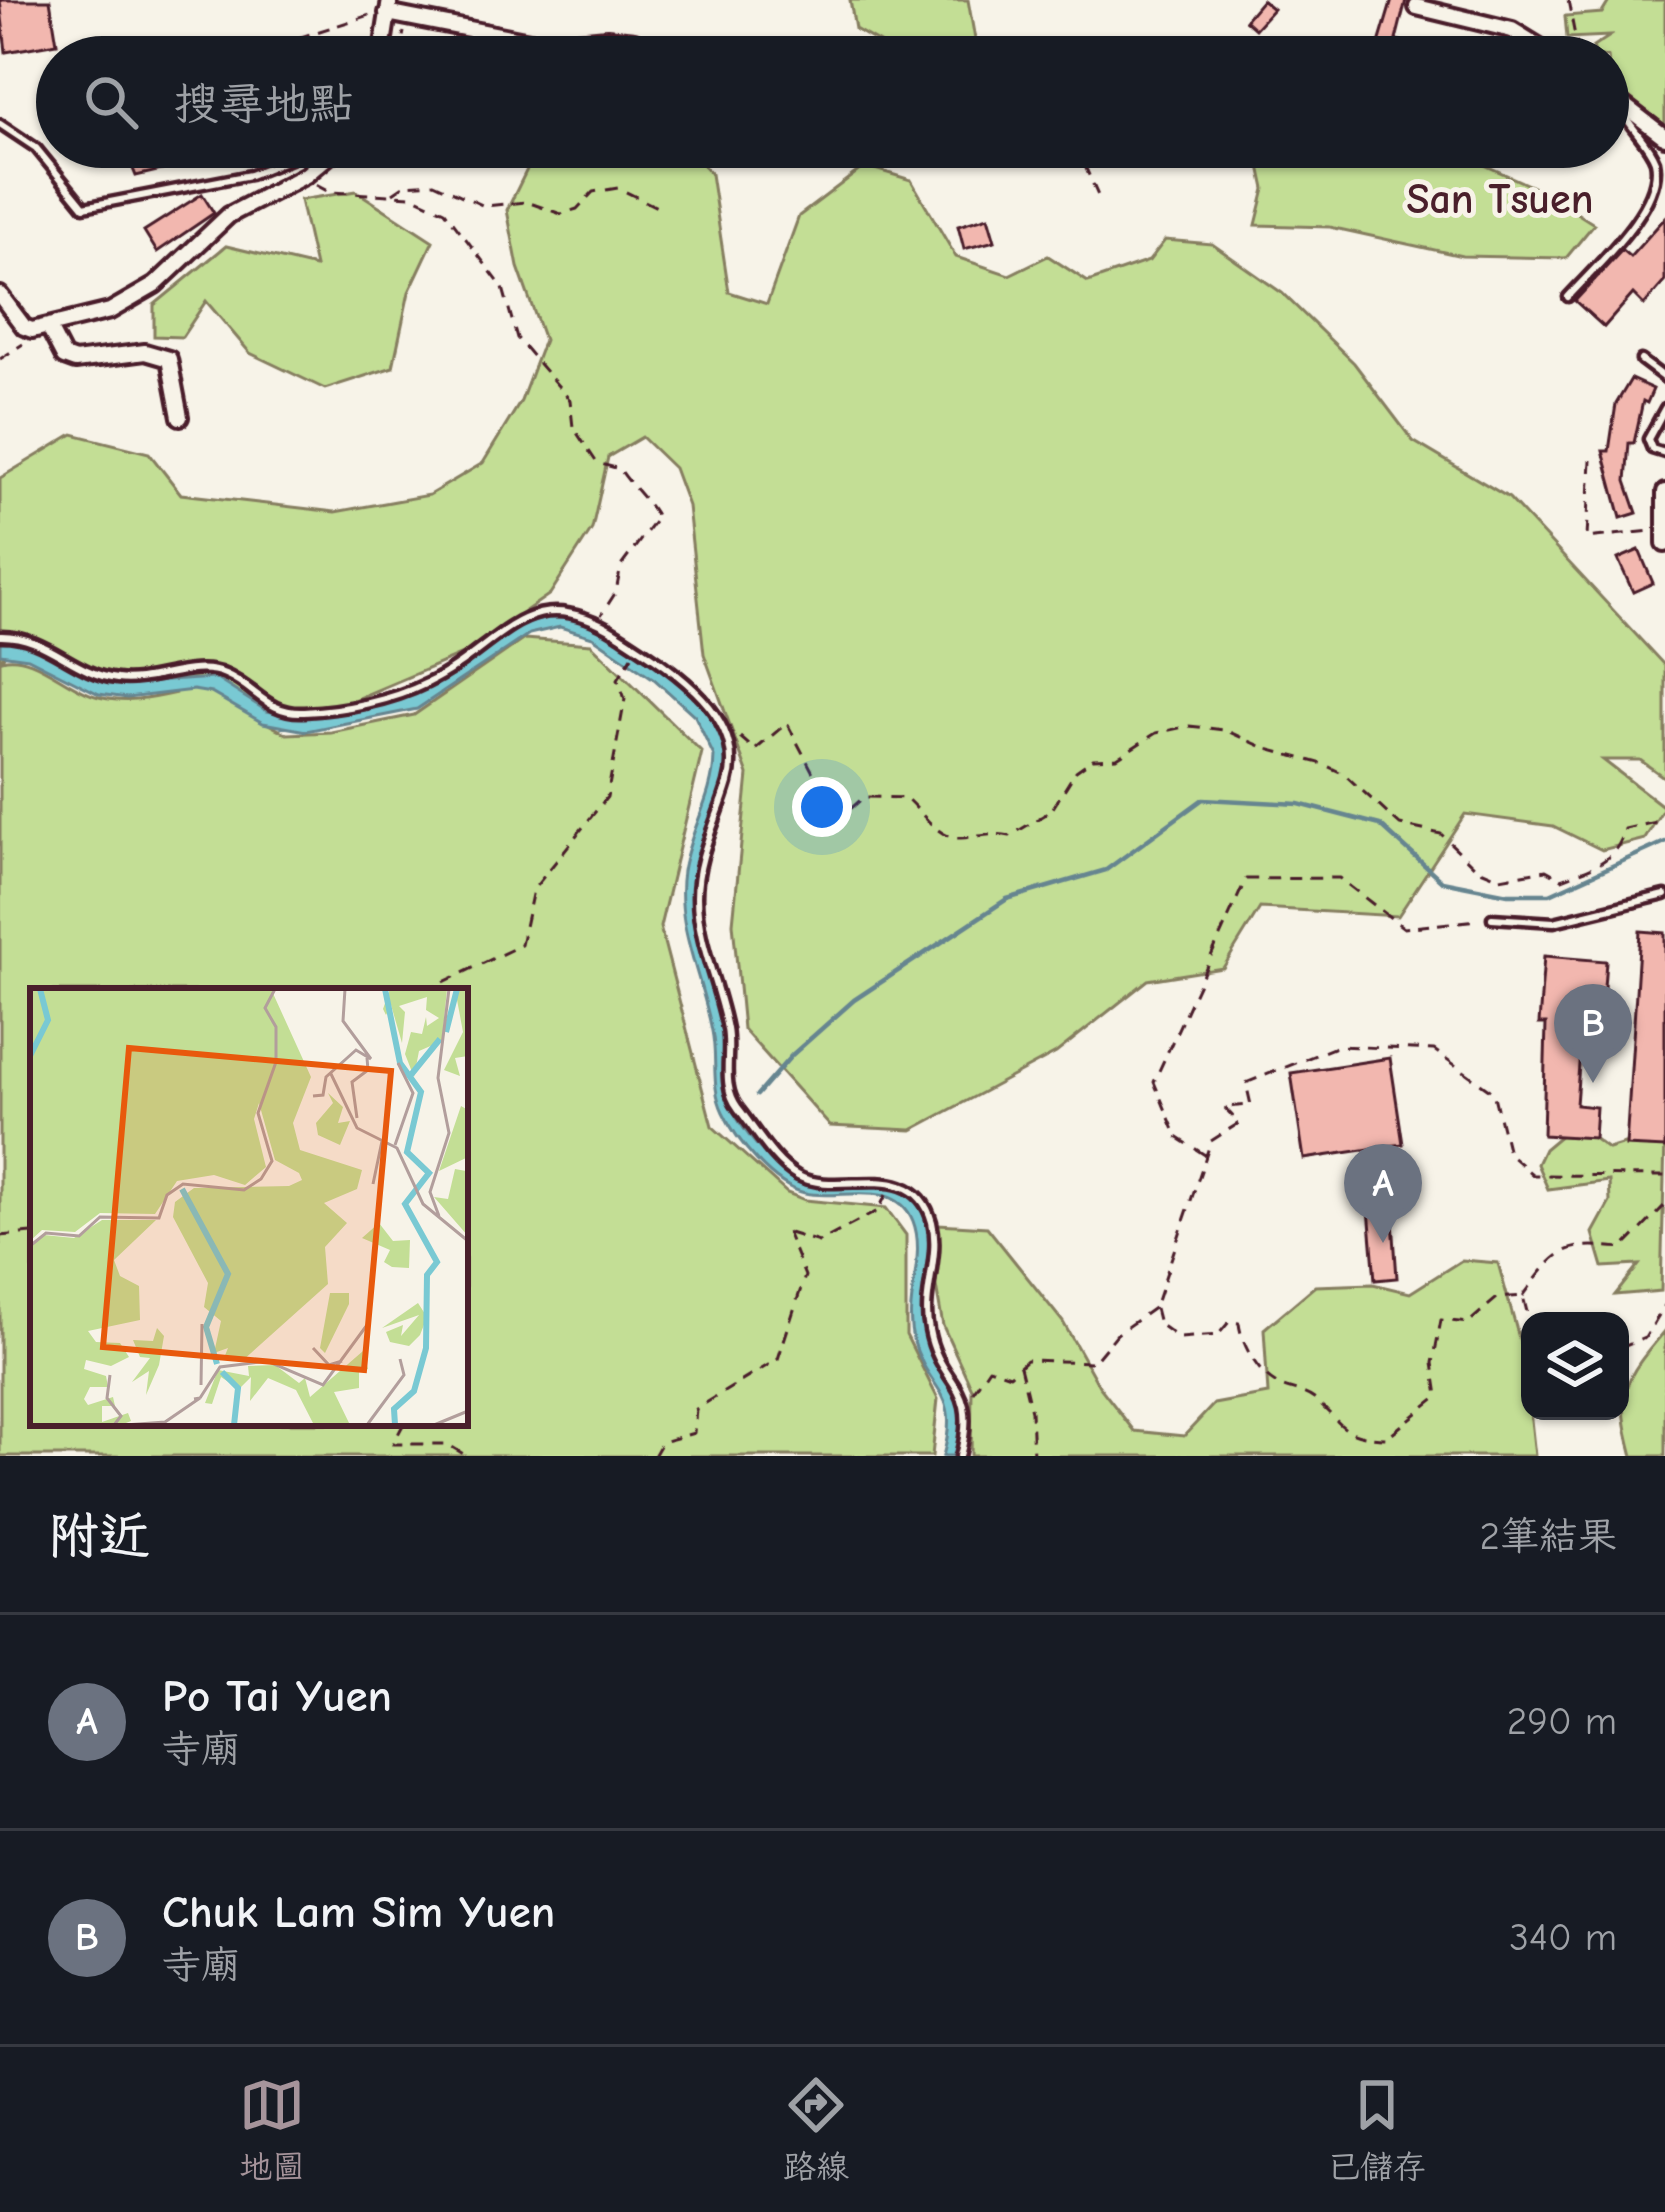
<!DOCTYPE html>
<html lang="zh-TW">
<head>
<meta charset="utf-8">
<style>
	body { margin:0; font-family:"Comic Neue","LXGW WenKai TC",sans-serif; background:#20242c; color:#f1f3f6 }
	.controls { position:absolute; right:36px; bottom:36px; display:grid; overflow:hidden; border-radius:24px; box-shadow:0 3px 9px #0004 }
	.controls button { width:108px; height:108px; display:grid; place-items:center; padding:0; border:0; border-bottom:3px solid #363941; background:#171b24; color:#f1f3f6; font:60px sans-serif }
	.you { position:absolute; left:822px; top:807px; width:42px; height:42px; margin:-30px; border:9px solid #fff; border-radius:50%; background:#1a73e8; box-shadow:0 0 0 18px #1a73e833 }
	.badge { display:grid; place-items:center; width:78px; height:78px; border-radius:50%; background:#a6949b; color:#fff; font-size:39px; font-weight:700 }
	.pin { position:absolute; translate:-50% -99px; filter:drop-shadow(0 3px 6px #0008) }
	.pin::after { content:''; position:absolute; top:63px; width:42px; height:36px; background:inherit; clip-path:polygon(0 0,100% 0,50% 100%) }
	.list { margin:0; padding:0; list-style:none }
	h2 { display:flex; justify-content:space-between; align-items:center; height:156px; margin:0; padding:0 48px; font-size:51px }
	h2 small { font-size:39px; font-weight:400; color:#9ea1a6 }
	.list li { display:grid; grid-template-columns:78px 1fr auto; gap:36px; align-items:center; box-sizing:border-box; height:216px; padding:0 48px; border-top:3px solid #363941 }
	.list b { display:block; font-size:45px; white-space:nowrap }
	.list p { margin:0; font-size:39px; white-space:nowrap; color:#9ea1a6 }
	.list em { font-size:39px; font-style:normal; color:#9ea1a6 }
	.icon { flex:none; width:66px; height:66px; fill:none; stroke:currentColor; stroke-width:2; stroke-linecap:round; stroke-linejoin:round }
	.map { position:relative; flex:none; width:1665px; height:1456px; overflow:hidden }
	.search { position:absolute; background:#171b24; box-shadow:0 3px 9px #0004; left:36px; right:36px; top:36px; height:132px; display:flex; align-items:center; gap:30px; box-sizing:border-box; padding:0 42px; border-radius:66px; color:#9ea1a6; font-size:45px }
	.sheet { height:588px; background:#171b24 }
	nav { display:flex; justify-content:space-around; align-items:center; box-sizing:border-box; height:168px; border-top:3px solid #363941; background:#171b24; font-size:33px; color:#9ea1a6 }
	nav a { display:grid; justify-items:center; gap:6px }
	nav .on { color:#a6949b }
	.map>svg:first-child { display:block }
	.green { fill:#c3de95; stroke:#867e60; stroke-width:3; fill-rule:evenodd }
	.water { fill:#79c9d3; stroke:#668590; stroke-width:3 }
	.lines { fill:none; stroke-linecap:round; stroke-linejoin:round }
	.stream { stroke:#668590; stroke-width:4.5 }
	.building { fill:#f2b7af; stroke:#4a1f2b; stroke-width:3 }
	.service-casing { stroke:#4a1f2b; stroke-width:15 }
	.minor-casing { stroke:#4a1f2b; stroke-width:22 }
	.path { stroke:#4a1f2b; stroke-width:3; stroke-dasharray:12 9; stroke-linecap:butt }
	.service { stroke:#f7f3e8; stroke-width:6 }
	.minor { stroke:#f7f3e8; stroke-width:14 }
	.labels { text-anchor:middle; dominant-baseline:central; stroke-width:10; stroke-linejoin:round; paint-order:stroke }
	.quarter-label { font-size:42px; font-weight:bold; fill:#4a1f2b; stroke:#f7f3e8 }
	.inset-river { fill:none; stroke:#79c9d3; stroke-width:6 }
	.inset-road { fill:none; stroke:#b29e9c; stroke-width:3 }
	.view { fill:#e8590c; fill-opacity:0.15; stroke:#e8590c; stroke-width:6 }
	.inset-edge { fill:none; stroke:#4a1f2b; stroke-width:6 }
</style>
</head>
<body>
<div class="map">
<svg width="1665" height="1456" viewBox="0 0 1665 1456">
	<rect width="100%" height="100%" fill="#f7f3e8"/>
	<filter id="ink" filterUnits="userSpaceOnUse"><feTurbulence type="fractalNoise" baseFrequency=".00833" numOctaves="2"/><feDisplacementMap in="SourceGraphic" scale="24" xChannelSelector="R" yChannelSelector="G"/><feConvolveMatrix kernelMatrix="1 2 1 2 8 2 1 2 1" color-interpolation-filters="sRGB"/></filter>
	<g filter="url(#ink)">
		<path class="green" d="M850 0H968L976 45 962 57H904L855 29Z
			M1610 0H1665V125L1611 85 1608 57H1597L1593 47 1610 36 1567 38 1565 16 1602 13Z
			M538 147H687L711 174 729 292 767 304 799 216 865 166 911 180 956 257 1009 275 1048 256 1088 282 1149 261 1165 240 1212 244 1282 293 1354 363 1413 441 1509 498 1665 666V778L1640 760H1603L1664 807 1645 839 1602 850 1553 826 1465 814 1398 916 1260 908 1223 968 1148 980 1056 1053 912 1130 830 1126 743 1029 733 923 748 775 704 654 688 506 674 468 642 437 608 457 592 529 550 594 465 653 330 710 229 703 287 734 331 732 414 715 524 639 591 644 702 752 660 927 712 1126 787 1193 805 1200 886 1208 906 1235V1335L938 1399 932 1456H0V478L73 434 149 453 181 494 335 512 429 495 483 463 521 401 544 340 518 267 507 210ZM9 643 100 679 176 693C149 699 126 704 99 697 68 690 33 651 2 660ZM33 991H465V1423H33Z
			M1256 147H1349L1373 164 1471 159 1542 191 1594 224 1566 258 1462 256 1330 227 1256 225 1265 189Z
			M356 191 433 241 409 292 393 367 325 389 250 353 206 301 182 337 154 336V305L226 246 315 267 300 200Z
			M1574 1124 1608 1149 1644 1138 1665 1140 1661 1291 1615 1295 1639 1265 1603 1267 1593 1233 1610 1202 1609 1181 1548 1189 1537 1164 1544 1149Z
			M938 1224 987 1227 1063 1322 1099 1386 1134 1431 1184 1436 1214 1404 1268 1394 1264 1329 1315 1286 1373 1284 1410 1293 1462 1260 1498 1263 1524 1356 1535 1456H971L972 1389 943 1326 936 1286Z
			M1665 1331V1456H1633C1616 1392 1622 1381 1665 1331Z"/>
		<path class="water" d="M556 615C610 623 727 699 726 761 726 803 697 842 693 884 689 935 715 985 724 1035 728 1056 720 1077 727 1098 738 1126 776 1175 806 1184 846 1195 909 1166 926 1221 937 1256 918 1295 924 1330 935 1387 976 1383 955 1456H943C962 1388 928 1394 913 1339 903 1301 927 1257 913 1221 896 1177 839 1201 805 1193 773 1186 736 1140 723 1112 710 1085 718 1059 712 1031 702 976 675 927 683 871 689 832 714 796 714 756L695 716 654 679 593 637 560 627 529 634 417 709 306 731 263 723 211 693 193 690 127 698 99 694 28 658 0 654V640L28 642 121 684 215 678 267 711 300 717 408 696 446 677 515 627Z"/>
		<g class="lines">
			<path class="stream" d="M757 1095 792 1055 854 1000 1007 899 1106 870 1203 799 1299 804 1380 825 1442 881 1508 894H1550L1665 842"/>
		</g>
		<path class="building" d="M0 0H50L57 43 6 52Z
			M1262 0 1273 9 1255 29 1245 20Z
			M1392 0H1406L1396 40 1446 52 1445 57H1375Z
			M124 147H238V152L136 176Z
			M202 194 214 213 157 252 144 231Z
			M988 217 995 241 964 249 958 226Z
			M1665 218V281L1644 305 1633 294 1604 327 1575 301 1622 250 1630 257Z
			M1631 379 1653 389 1647 403 1643 401 1634 443H1629L1626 481 1637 513 1621 518 1603 451H1609L1616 404Z
			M1639 550 1653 583 1633 592 1618 559Z
			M1640 931 1665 933V1148L1626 1146Z
			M1544 956 1606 961 1601 1026 1582 1024 1576 1105 1596 1107 1594 1138 1543 1135 1546 1024H1539Z
			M1390 1058 1403 1144 1304 1159 1291 1073Z
			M1392 1207 1397 1278 1375 1280 1369 1209Z"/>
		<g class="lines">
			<defs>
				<path id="service" d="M0 124 36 148 84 207 250 175 320 147
					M1568 297C1596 266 1665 205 1655 161 1647 140 1628 127 1620 106
					M1641 360 1665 378
					M1665 408 1648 439 1652 449 1665 453
					M0 636C47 635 73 674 117 679 151 684 193 660 225 674 256 687 267 714 304 712 344 710 391 701 427 683 502 647 526 576 618 634 667 666 748 714 728 783 717 821 697 856 697 897 697 942 719 985 727 1029 732 1056 720 1084 738 1108 755 1129 774 1163 798 1176 840 1198 914 1155 932 1222 941 1257 921 1295 929 1330 940 1388 980 1382 960 1456
					M1492 918 1554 922 1665 895"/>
				<path id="minor" d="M1417 7 1512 30 1556 57
					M387 13 545 44 607 38 634 41
					M381 57 390 0
					M1608 93 1665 137
					M0 295 24 327 32 330 110 311 155 285 229 215 306 175 339 147
					M49 328 64 357 75 361 145 352 169 359 180 417
					M1665 492V544"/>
			</defs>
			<use href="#service" class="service-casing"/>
			<use href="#minor" class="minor-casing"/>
			<path class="path" d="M1568 0 1579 57
				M238 57 373 14
				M399 57 404 32
				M1473 57 1476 40
				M1095 147 1084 164 1099 198
				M316 185 329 192 412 196 445 211 503 288 517 338 570 400 573 427 597 463 620 469C629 484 654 507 657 518L621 566 616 592 601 615
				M393 193 405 185 434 183 484 206 527 202 561 214 577 209 593 192 618 188 663 210
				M0 359 23 344
				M1591 460 1587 538 1650 531
				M740 737 755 750 787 723 818 782 816 813 828 829 864 797 906 798C922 812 939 840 961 838 981 837 989 832 1010 836L1051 811 1076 771 1093 759 1117 758 1156 733 1189 726 1225 730 1267 749 1323 764 1344 774 1400 825 1441 834 1476 868 1500 878 1546 870 1562 879C1593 867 1616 862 1625 829L1665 820
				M425 991 521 945 533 890 607 797 625 699 618 679 632 656
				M1205 1155 1177 1137 1154 1082 1246 879 1339 878 1404 928 1478 920
				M789 1233 819 1242 878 1211 886 1195
				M0 1236 33 1233
				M1523 1296C1559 1248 1562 1242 1623 1248L1665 1205
				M1155 1308 1159 1324 1179 1338 1218 1335 1229 1322 1239 1323C1241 1344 1259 1376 1279 1385 1290 1390 1305 1392 1314 1399 1346 1426 1339 1436 1386 1438L1438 1396 1433 1363 1441 1320 1468 1323 1497 1298 1523 1296 1530 1324
				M1530 1337 1525 1346 1530 1361
				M1620 1348 1645 1338 1665 1305
				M1020 1366 1031 1411 1033 1456
				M973 1392 989 1368 1010 1375 1026 1360 1094 1362 1117 1334 1155 1307 1211 1141 1239 1123 1224 1107 1251 1105 1246 1083 1338 1046 1434 1050 1493 1092 1508 1153 1533 1175 1665 1176
				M404 1423 393 1444H447L467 1456
				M654 1456 662 1442 694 1433 696 1409 778 1359 805 1276 787 1232"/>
			<use href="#service" class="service"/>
			<use href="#minor" class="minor"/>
		</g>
	</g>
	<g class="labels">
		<g class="quarter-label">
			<text x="1500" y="199">San Tsuen</text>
		</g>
	</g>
	<g transform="translate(30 988)">
		<rect width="438" height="438" fill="#f7f3e8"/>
		<path d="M0 1H241L281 89 263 135 270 162 332 182 327 201 294 215 317 235 295 259 298 296 211 374 194 370 198 360 184 365 191 333 174 319 178 295 143 229 145 214 164 200 259 198 272 192 269 185 245 172 229 115 224 131 236 179 215 197 184 187 147 193 125 226 70 225 45 244 12 242 0 253ZM360 1H417L412 53 389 63 384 89 375 66 381 44 392 46 396 29 397 38 409 30 396 22 397 9 369 18 375 24 372 55 361 17 356 27 353 21ZM425 1H438V68L425 70 430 88 414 82 433 44ZM298 105 313 119 308 135 320 133 310 157 288 147 286 135 303 115ZM431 118 438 122V169L409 183ZM425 181 436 183 438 248 404 209 418 211ZM72 232H126L84 272 90 288 109 298 110 332 58 343 66 354 90 355 99 369 81 378 56 372 54 381 76 388 78 399H60L54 411 58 417 83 409 85 418H72V434L98 425 101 433 91 437 0 436V259L14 247 44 250ZM349 235 363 253 380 252 379 280 362 279 354 274 360 262 332 250ZM300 305H319V316L295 365 290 360ZM388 315 397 329 390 347 379 358 360 354 356 344 373 337 371 348 389 327 352 340ZM127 340 134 348 129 377 116 407 119 383 102 394 120 370 110 369 103 352 123 353ZM333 363 338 381 329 384V400L304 404 320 437H284L266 402 238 390 220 413 221 389 209 401 191 389 182 416 175 415 188 382 219 388 218 378 245 377 269 395 275 390 280 409Z" fill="#c3de95"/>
		<path class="inset-river" d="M355 1 370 75 391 104 377 164 399 185 375 216 407 274 397 287 396 360 384 403 364 421 365 437M416 44 427 1M0 68 18 32 10 1M380 88 410 51M152 201 198 286 176 339 187 376M192 384 208 400 204 437"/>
		<path class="inset-road" d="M315 1 313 33 341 71M301 86 327 140 367 160 393 216 438 253M283 108 293 107 296 89 326 62 341 71M327 130 322 94 338 82 337 70M365 157 383 105 368 75M343 196 352 153M409 228 400 204 419 145 408 90 419 1M0 258 16 245 49 248 70 229 129 230 137 207 153 196 214 202 231 191 242 173 228 125 246 74V39L235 20 245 1M283 360 299 377 312 373M80 387 77 410 91 428 84 437M171 397 172 336M170 410 190 379 237 373 293 397 337 337M95 437 135 434 170 410 164 411M337 437 374 387 370 371M404 437 438 423"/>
		<path class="view" d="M99 60 361 83 334 382 73 359Z"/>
		<rect width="438" height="438" class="inset-edge"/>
	</g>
</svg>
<div class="controls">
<button><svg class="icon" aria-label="layers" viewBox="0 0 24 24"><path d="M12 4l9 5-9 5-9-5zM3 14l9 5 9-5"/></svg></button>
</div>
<div class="you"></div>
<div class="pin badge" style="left:1383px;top:1243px;background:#6b7280">A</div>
<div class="pin badge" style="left:1593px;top:1083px;background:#6b7280">B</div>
<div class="search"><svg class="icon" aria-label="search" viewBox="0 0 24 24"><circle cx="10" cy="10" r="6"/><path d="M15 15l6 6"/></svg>搜尋地點</div>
</div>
<section class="sheet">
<h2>附近<small>2筆結果</small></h2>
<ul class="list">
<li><span class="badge" style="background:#6b7280">A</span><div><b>Po Tai Yuen</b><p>寺廟</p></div><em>290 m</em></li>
<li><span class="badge" style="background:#6b7280">B</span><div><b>Chuk Lam Sim Yuen</b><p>寺廟</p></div><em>340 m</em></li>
</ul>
</section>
<nav>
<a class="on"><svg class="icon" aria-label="map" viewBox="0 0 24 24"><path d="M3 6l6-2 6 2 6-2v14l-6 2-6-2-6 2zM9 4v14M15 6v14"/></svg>地圖</a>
<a><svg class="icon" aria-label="directions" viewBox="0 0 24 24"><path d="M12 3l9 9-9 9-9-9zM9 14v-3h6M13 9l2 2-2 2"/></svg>路線</a>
<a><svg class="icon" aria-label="saved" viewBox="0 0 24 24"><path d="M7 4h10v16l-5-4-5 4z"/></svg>已儲存</a>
</nav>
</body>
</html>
